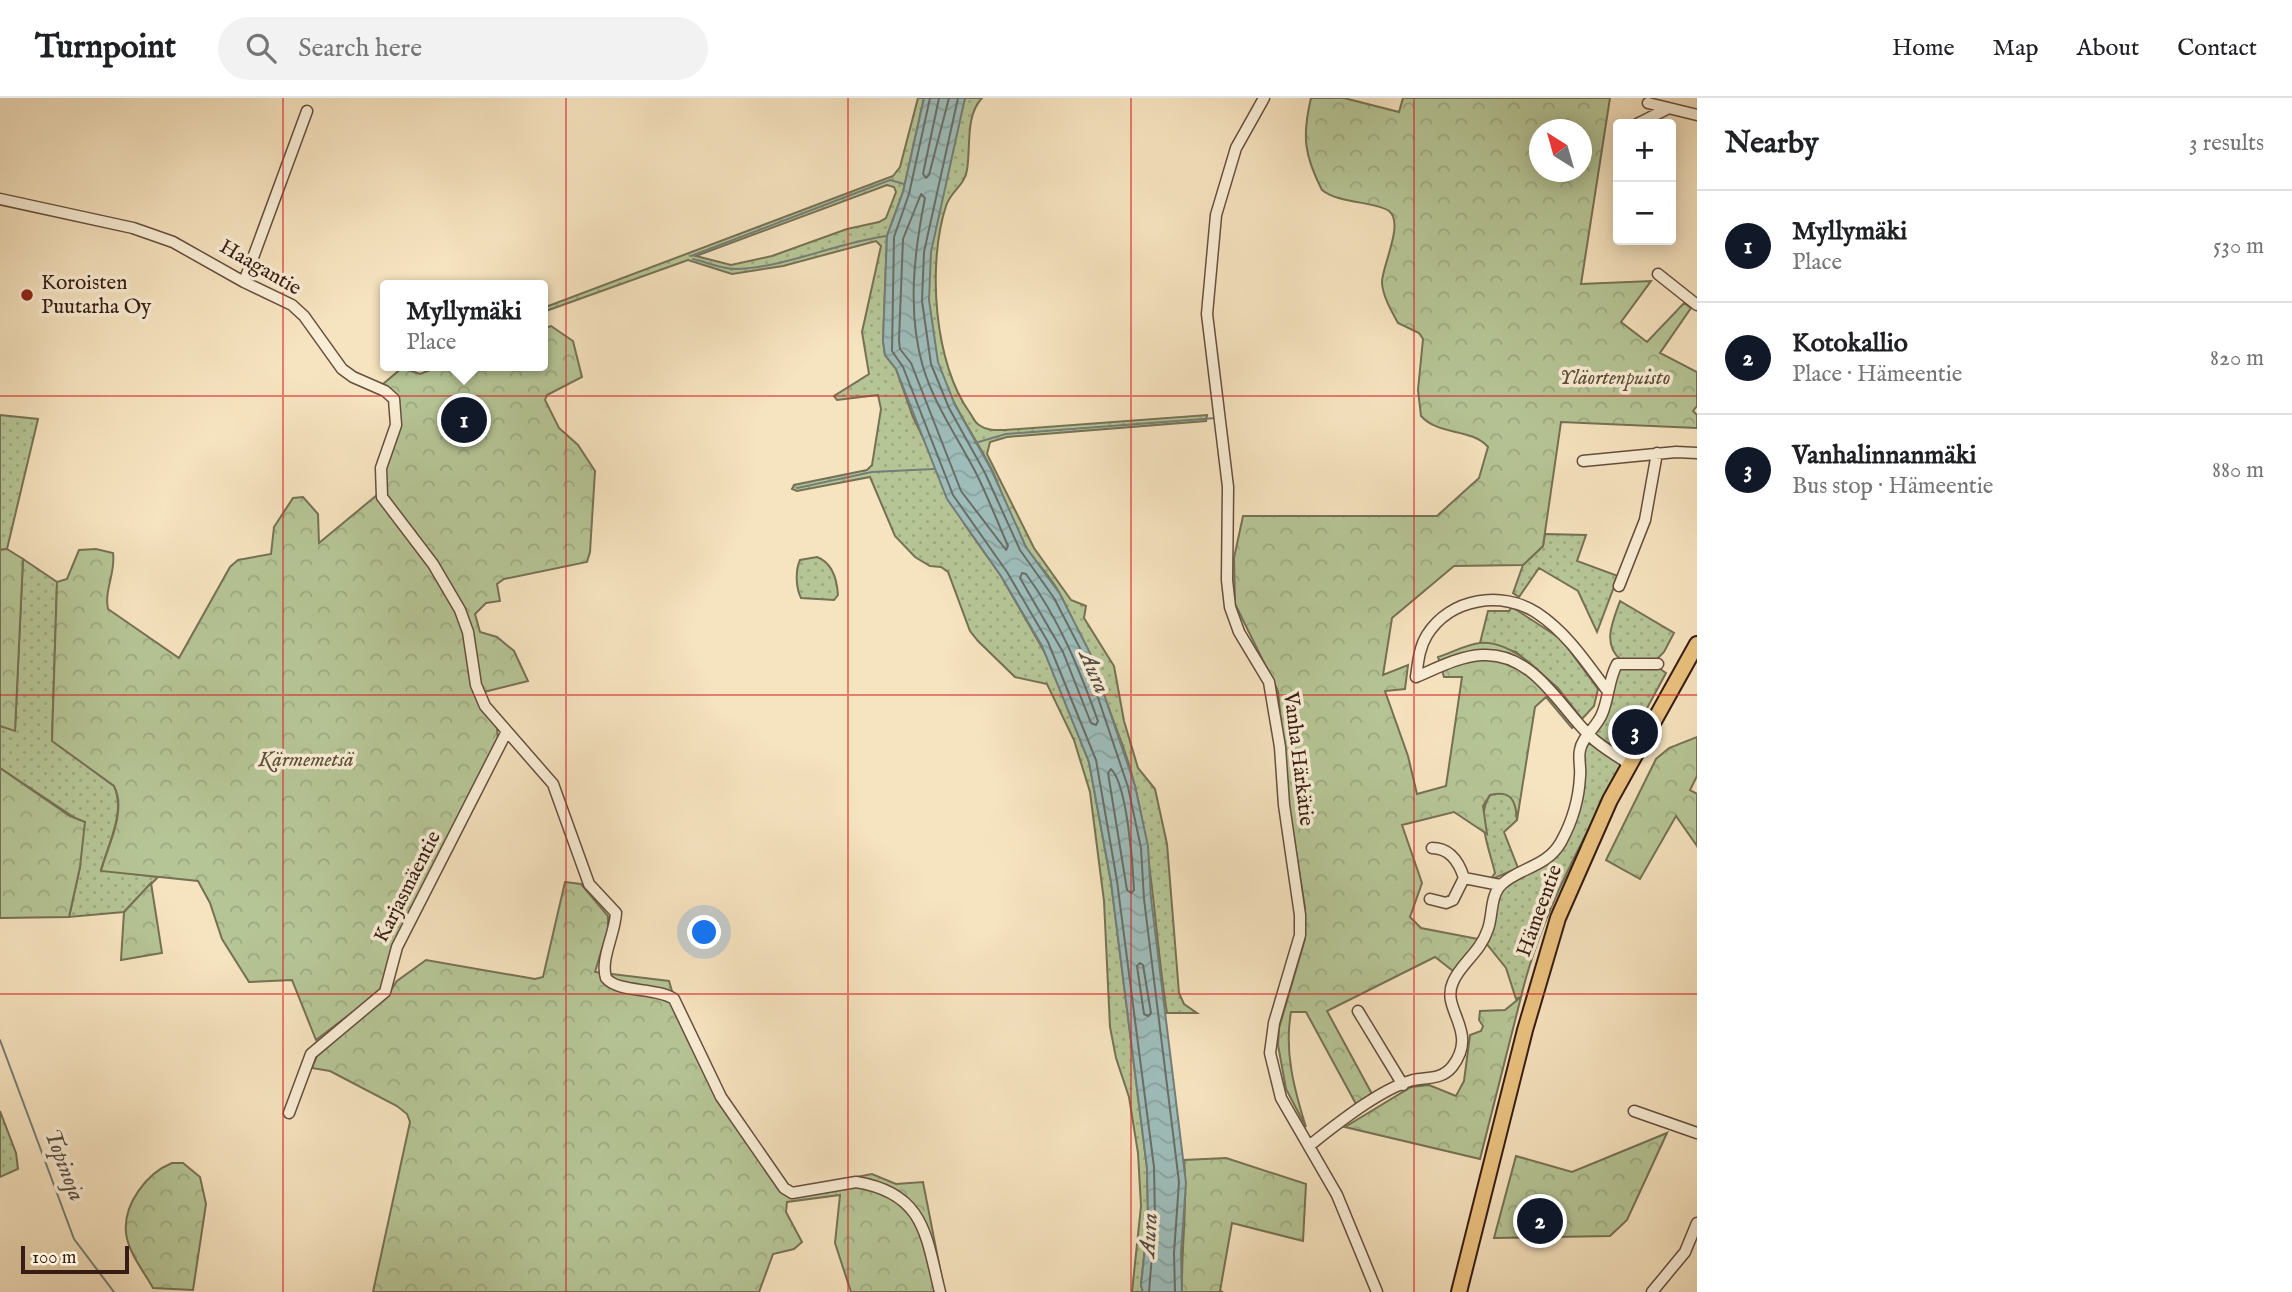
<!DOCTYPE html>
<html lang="en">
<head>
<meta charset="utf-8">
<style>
	body { margin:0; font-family:"IM FELL English",serif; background:#f2f2f2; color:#202124 }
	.controls { position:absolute; right:21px; top:21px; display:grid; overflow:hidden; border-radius:7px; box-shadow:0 4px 18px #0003 }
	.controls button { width:63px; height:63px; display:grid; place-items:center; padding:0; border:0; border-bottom:2px solid #e0e0e0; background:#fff; color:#202124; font:35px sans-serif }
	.compass { position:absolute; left:1529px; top:21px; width:63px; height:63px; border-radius:50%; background:#fff; box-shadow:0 4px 18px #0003; rotate:323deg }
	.scale { position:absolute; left:21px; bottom:18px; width:108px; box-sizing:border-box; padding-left:7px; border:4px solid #371d13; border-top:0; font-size:19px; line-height:24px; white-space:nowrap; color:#371d13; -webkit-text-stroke:5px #f9edd5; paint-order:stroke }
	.you { position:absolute; left:705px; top:835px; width:24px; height:24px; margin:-18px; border:5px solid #fff; border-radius:50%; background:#1a73e8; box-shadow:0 0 0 10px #1a73e833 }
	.badge { display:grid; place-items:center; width:46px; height:46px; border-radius:50%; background:#111827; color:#fff; font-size:23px; font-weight:700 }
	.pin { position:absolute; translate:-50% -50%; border:4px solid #fff; box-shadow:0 2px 7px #0006 }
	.popup { position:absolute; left:380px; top:182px; width:168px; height:91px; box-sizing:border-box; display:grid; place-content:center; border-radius:7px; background:#fff; filter:drop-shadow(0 2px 5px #0005); font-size:23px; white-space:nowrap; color:#757577 }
	.popup b { font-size:26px; color:#202124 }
	.popup::after { content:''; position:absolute; left:50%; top:100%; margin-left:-14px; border:14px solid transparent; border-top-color:#fff }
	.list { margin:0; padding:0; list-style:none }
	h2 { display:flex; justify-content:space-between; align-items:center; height:91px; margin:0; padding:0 28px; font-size:30px }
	h2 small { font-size:23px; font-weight:400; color:#757577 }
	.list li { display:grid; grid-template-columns:46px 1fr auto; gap:21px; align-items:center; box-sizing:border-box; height:112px; padding:0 28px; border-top:2px solid #e0e0e0 }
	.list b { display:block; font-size:26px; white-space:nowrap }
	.list p { margin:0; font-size:23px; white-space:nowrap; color:#757577 }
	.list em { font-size:23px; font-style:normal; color:#757577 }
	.icon { flex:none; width:38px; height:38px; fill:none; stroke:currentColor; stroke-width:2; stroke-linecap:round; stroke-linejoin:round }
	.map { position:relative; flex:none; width:1697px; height:1194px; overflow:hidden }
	header { display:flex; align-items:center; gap:42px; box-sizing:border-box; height:98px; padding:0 35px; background:#fff; border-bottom:2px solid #e0e0e0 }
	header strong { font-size:33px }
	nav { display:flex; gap:38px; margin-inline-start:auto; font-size:24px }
	.search { width:490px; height:63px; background:#f2f2f2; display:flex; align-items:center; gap:18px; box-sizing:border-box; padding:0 24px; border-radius:38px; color:#757577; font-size:26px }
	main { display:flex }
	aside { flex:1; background:#fff }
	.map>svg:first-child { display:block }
	.grass { fill:url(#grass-dots); stroke:#767154; stroke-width:2; fill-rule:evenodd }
	.forest { fill:url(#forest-crowns); stroke:#767154; stroke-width:2; fill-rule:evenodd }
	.water { fill:url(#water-waves); stroke:#757d77; stroke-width:2 }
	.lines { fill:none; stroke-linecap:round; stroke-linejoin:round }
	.shore { stroke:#6a6d66; stroke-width:2 }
	.stream { stroke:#757d77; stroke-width:2 }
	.minor-casing { stroke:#674e3e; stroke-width:13 }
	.highway-casing { stroke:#371d13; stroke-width:18 }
	.minor { stroke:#f9edd5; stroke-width:10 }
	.highway { stroke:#ebc280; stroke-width:14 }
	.grid { fill:none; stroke:#d62828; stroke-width:2; stroke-opacity:0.55 }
	.poi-dot { fill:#8f2418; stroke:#f9edd5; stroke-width:2.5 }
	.labels { text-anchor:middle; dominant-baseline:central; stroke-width:7; stroke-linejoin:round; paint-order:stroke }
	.street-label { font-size:21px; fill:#371d13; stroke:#f9edd5 }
	.poi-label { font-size:21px; fill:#371d13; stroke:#f9edd5; text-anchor:start }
	.park-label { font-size:21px; font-style:italic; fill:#5d4f3a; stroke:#f9edd5 }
	.water-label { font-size:23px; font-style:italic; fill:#564d45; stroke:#f9edd5 }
</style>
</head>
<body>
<header>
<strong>Turnpoint</strong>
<div class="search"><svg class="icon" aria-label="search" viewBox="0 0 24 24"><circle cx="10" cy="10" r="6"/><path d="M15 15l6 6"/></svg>Search here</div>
<nav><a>Home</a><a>Map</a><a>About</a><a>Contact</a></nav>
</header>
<main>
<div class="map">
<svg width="1697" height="1194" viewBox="0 0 1697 1194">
	<defs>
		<pattern id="grass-dots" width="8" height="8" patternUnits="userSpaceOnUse" patternTransform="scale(1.75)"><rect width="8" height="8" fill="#b6c596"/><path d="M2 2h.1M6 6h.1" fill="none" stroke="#9da980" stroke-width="1.8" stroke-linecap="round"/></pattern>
		<pattern id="forest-crowns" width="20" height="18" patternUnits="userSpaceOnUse" patternTransform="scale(1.75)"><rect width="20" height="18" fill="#b6c596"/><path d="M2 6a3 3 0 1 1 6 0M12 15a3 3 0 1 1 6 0" fill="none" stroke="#9da980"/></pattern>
		<pattern id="water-waves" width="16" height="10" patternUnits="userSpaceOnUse" patternTransform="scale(1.75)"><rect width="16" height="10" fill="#9ebdba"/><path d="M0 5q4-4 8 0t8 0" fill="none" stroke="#89a29f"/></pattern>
	</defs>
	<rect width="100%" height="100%" fill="#f6e3bf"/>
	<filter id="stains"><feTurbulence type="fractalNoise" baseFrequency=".00286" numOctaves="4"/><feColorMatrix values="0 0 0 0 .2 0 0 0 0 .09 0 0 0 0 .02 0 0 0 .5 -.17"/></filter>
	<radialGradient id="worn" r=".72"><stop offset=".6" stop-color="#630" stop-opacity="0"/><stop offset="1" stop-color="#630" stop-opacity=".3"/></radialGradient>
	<path class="grass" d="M918 0H924L903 94 887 138 883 243 885 257 896 271 913 319 965 427 1001 478 1049 562 1089 664 1111 784 1147 1070 1148 1120 1141 1187 1143 1194H1132L1141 1108 1138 1055 1129 999 1116 960 1110 929 1104 803 1090 694 1074 642 1047 586 1015 579 978 543 970 533 948 474 941 469 930 468 915 459 895 438 870 379 797 393 792 391 794 387 867 372 872 367 881 311 878 297 837 302 834 298 869 276 862 234 881 148 876 143 783 168 732 176 688 162 543 214V210L893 78 900 69ZM887 87 894 89 896 94 886 120 879 124 847 131 772 158 731 167 696 158Z
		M965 0H982C965 18 971 48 967 72 965 87 950 94 946 108 927 166 934 266 970 315 973 319 974 324 979 327 987 333 996 332 1005 332L1207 317 1206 323 1007 339 990 344 987 356 1034 450 1071 502 1086 508 1084 520 1114 568 1124 623 1138 670 1155 691 1167 746 1179 895 1184 906 1197 915H1167C1152 822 1153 723 1118 635 1101 589 1083 542 1061 498 1053 481 1038 467 1027 451 1013 428 1004 399 993 374 975 337 949 305 938 265 914 180 940 82 965 0Z
		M0 317 38 321 7 451 0 452Z
		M1545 436 1586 437 1577 463 1618 478 1597 534 1578 493 1539 470 1519 499 1513 495 1523 467 1543 448Z
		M817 459C833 465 837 482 838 497L834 502 801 500C796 490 795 473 800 462Z
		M23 461 57 484 52 642 114 688C126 713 108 747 101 772L158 779 124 814 69 819 80 769 78 722 0 670V628L15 632Z
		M1620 503 1674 535 1664 554 1657 561H1620C1602 545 1613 523 1620 503Z
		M1512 509 1561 541 1598 591 1594 608 1582 621 1558 590 1516 554 1480 545 1488 513H1509Z
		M1656 568 1666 575 1626 649 1615 654 1609 650 1610 646 1594 637 1619 569Z
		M1586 645C1597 645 1617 657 1622 668 1583 741 1540 819 1521 899L1516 901 1506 870 1486 845 1502 790 1549 763 1565 744Z
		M1502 694C1516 699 1516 709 1517 722L1504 734 1518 770 1490 782 1495 775C1489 749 1475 720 1490 697Z
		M0 1013 16 1055 18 1071 0 1079Z"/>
	<path class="forest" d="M1311 0H1344L1399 14 1403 0H1610L1581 186 1651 183 1621 224 1647 244 1684 205 1691 210 1660 255 1697 274V308L1693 313 1697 317V330L1561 324 1543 448 1523 467 1454 468 1392 520 1383 577 1408 567 1405 591 1385 593 1408 658 1417 696 1446 688 1462 579H1444L1438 559C1451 555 1467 546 1480 545 1519 542 1560 593 1582 621L1572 630 1546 599 1535 609 1517 722C1516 702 1511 692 1490 697L1483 708 1487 736 1454 714 1402 727 1422 785 1410 819 1421 830 1478 841 1475 849 1453 873 1435 859 1327 913 1372 996 1356 1006 1306 914H1291C1284 953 1294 991 1306 1029L1286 991 1278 947 1279 930 1305 841V810L1290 715 1278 593 1235 506 1234 460 1243 418H1437L1479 380 1488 349C1472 330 1439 338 1421 318L1418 292 1423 241 1419 235 1398 225C1392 214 1383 199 1382 185 1381 170 1405 125 1389 113 1375 103 1339 106 1322 92 1304 57 1302 38 1311 0ZM1540 32H1582V74H1540Z
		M551 228 573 243 582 279 547 297 545 302 559 330 578 347 595 373 590 454 587 464 504 481 497 486 500 503 486 505 475 516 480 534 497 539 514 553 528 583 476 596 497 630 498 642 391 853 385 883 379 894 316 942 292 882 249 884 222 841 210 805 198 783 101 773C108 747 127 713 114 688L52 643 57 484 67 481 79 452 96 451 113 455C116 474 104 492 108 511L179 560 230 469 238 462 271 456 274 429 293 400 303 399 318 416 319 445 383 392C384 383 384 373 387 364 396 331 413 313 383 286L402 270 420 276 441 268H543V231Z
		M7 451 23 461 15 633 0 628V452Z
		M1697 639V678L1690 692 1697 696V748L1676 718 1640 781 1606 762 1656 661 1669 650Z
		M0 670 70 718 85 724 80 769 69 819 0 820Z
		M565 784 581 786 608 818V831L595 874 669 883 677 910 718 1001 782 1093 872 1076 896 1086 923 1084 943 1186 939 1194H851L835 1145 840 1097 787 1104 786 1114 802 1144 794 1151 773 1156 759 1194H373L410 1024 407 1016 397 1008 330 973 312 970 319 953 328 943 385 901 397 883 426 862 535 881 543 879Z
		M151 785 162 855 121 862 124 814Z
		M1521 899 1480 1061 1345 1029 1411 989 1429 987 1456 998 1464 983 1470 937 1481 933 1483 928 1479 922 1480 913 1505 912Z
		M1667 1035 1627 1122 1610 1138 1494 1140 1516 1058 1572 1074Z
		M1226 1060 1306 1086 1303 1143 1232 1125 1220 1193 1223 1194H1182C1181 1150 1188 1106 1184 1062Z
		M172 1065H183L200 1079 206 1106 193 1192 153 1190C144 1174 128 1154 126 1135 123 1106 147 1075 172 1065Z"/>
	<path class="water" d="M924 0H965L931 154 929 202 938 264 955 307 991 371 1026 449 1060 496 1090 555 1135 688 1148 748 1151 800 1186 1085 1181 1155 1182 1194H1143L1141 1188 1148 1120 1147 1070 1111 784 1089 664 1042 548 1001 478 947 401 896 271 885 257 883 243 887 138 903 94Z"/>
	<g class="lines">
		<path class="shore" d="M930 0 909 96 894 139 892 253 903 269 953 397 1007 474 1048 544 1096 662 1117 783 1154 1069 1155 1120 1149 1194
			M939 0 923 76 926 80 929 77 949 0
			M958 0 924 154 922 203 931 266 949 310 985 375 1020 452 1054 500 1084 558 1128 689 1141 750 1144 801 1179 1084 1174 1155 1175 1194
			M921 96 925 100C914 155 907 214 923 269 935 309 960 343 978 379 989 402 998 425 1008 448L1006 452 961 393 911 265 900 251 899 242 903 141Z
			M1022 475 1026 476C1059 521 1079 570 1098 623L1096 627 1091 625 1063 554 1020 480Z
			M1111 671C1127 686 1133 767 1134 792L1131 795 1127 792 1108 675Z
			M1140 865 1143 867 1151 915 1148 918 1144 916 1137 868Z"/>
		<path class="stream" d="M691 158 890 82 904 86
			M693 161C706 164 722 171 735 171 785 170 838 144 887 138
			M975 345 1006 336 1216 320
			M797 390 872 374 934 371
			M0 942 74 1141 114 1194"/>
		<defs>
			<path id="minor" d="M1264 0 1236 50 1216 117 1207 216 1228 389 1227 482 1230 509 1239 534 1269 584 1280 649 1284 707 1300 817V837L1274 925 1270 955 1281 1000 1337 1097 1377 1194
				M1648 5 1697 17
				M1637 26 1667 11
				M0 101 133 130 173 144 244 184 292 207 304 218 342 271 353 279 385 293 394 301 396 327 381 370 382 399 433 466 460 512 468 534 476 587 485 608 553 686 589 786 616 815C615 836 600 861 606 880 618 895 656 889 674 901L721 999 784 1090 792 1095 856 1084C925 1095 926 1138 940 1194
				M1658 176 1697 207
				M244 184 307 13
				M1583 363 1676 354 1697 355
				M1619 488 1645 422 1657 355
				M1606 591C1586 564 1566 534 1537 515 1502 492 1450 500 1427 537 1419 550 1418 565 1416 579 1437 570 1460 558 1482 557 1533 554 1559 608 1590 638 1601 649 1616 657 1629 666
				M1464 780 1500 787
				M1430 801 1446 805 1453 802 1464 780C1459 764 1450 750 1432 750
				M1358 913 1403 987
				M1634 1013 1697 1035
				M289 1015 311 956 385 894 397 849 506 635
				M1310 1047C1337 1026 1380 991 1413 982 1427 979 1441 982 1452 969 1480 933 1440 912 1453 884 1461 865 1480 855 1488 831 1493 817 1490 797 1502 786 1521 769 1547 769 1561 744 1572 724 1579 700 1580 678 1581 669 1578 660 1580 652 1582 639 1597 629 1602 616 1609 600 1608 583 1617 566H1658
				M1652 1194 1685 1154 1697 1125"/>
			<path id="highway" d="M1459 1194 1525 932 1558 820 1610 702 1697 546"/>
		</defs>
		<use href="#minor" class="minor-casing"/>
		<use href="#highway" class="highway-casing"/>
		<use href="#minor" class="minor"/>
		<use href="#highway" class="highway"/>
	</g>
	<path class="grid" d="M283 0V1194M566 0V1194M848 0V1194M1131 0V1194M1414 0V1194M0 298H1697M0 597H1697M0 896H1697"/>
	<circle class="poi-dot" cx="27" cy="197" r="7"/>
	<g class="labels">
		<g class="street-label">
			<text transform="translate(260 170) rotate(30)">Haagantie</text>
			<text transform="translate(1298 661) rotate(83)">Vanha Härkätie</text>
			<text transform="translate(408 789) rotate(-63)">Karjasmäentie</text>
			<text transform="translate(1540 813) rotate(-70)">Hämeentie</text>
		</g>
		<g class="poi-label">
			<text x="41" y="185">Koroisten<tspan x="41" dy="24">Puutarha Oy</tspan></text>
		</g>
		<g class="park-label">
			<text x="1615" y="280">Yläortenpuisto</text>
			<text x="306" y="662">Kärmemetsä</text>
		</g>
		<g class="water-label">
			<text transform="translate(1094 574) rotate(67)">Aura</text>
			<text transform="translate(64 1067) rotate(69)">Topinoja</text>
			<text transform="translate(1149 1137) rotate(-86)">Aura</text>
		</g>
	</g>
	<rect width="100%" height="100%" filter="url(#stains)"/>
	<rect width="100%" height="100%" fill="url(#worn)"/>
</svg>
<div class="controls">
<button>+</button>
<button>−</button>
</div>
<svg class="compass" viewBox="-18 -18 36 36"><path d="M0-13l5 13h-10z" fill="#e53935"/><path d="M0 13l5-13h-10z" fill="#757577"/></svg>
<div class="scale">100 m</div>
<div class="you"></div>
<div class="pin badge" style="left:464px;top:322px">1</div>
<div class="popup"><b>Myllymäki</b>Place</div>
<div class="pin badge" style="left:1540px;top:1123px">2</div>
<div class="pin badge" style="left:1635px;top:634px">3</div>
</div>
<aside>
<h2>Nearby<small>3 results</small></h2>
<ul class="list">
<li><span class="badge">1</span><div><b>Myllymäki</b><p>Place</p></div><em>530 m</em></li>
<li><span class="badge">2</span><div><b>Kotokallio</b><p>Place · Hämeentie</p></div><em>820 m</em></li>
<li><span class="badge">3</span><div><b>Vanhalinnanmäki</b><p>Bus stop · Hämeentie</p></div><em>880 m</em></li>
</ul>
</aside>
</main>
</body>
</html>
